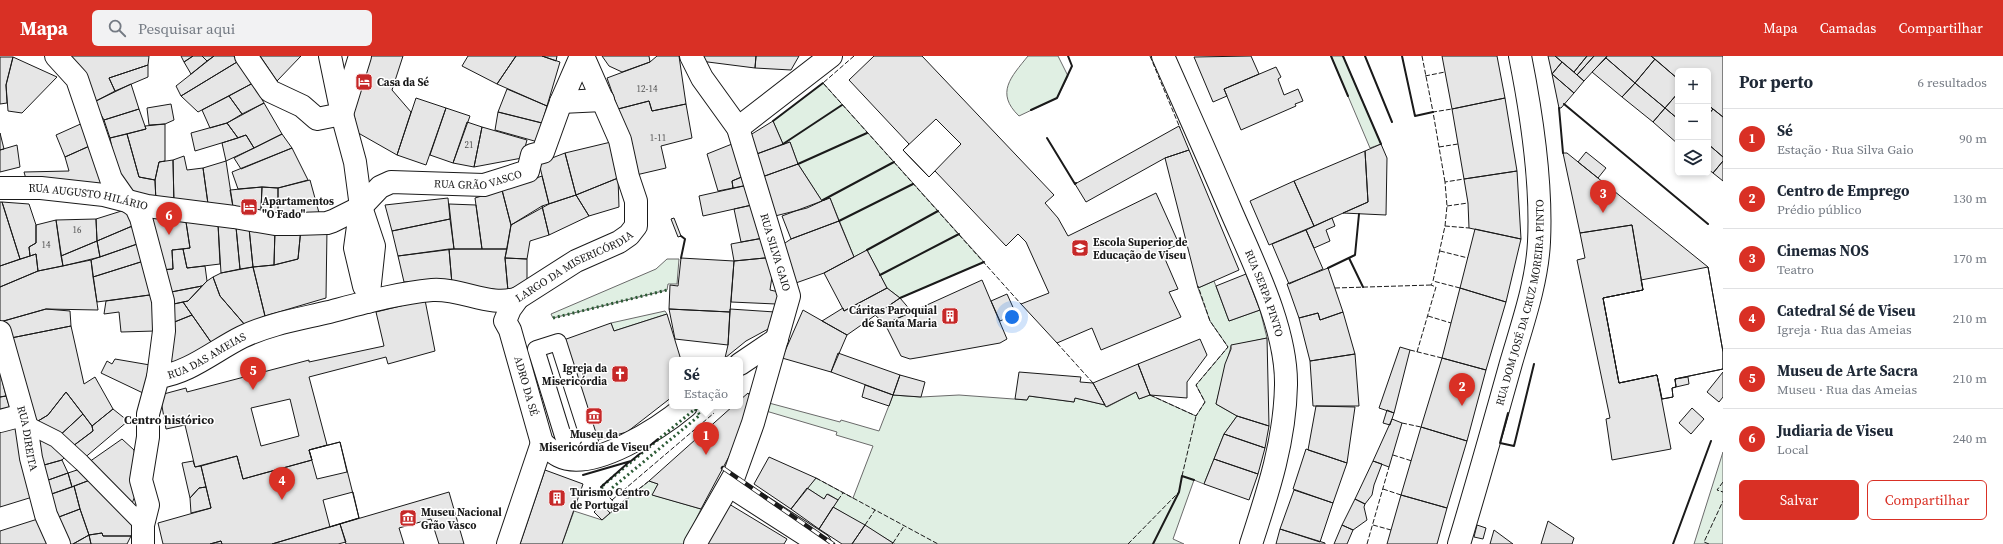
<!DOCTYPE html>
<html lang="pt">
<head>
<meta charset="utf-8">
<style>
	body { margin:0; font-family:"Source Serif 4",serif; background:#f2f2f3; color:#1f2937 }
	.controls { position:absolute; right:12px; top:12px; display:grid; overflow:hidden; border-radius:6px; box-shadow:0 2px 6px #0003 }
	.controls button { width:36px; height:36px; display:grid; place-items:center; padding:0; border:0; border-bottom:1px solid #e0e1e3; background:#fff; color:#1f2937; font:20px sans-serif }
	.you { position:absolute; left:1012px; top:261px; width:14px; height:14px; margin:-10px; border:3px solid #fff; border-radius:50%; background:#1a73e8; box-shadow:0 0 0 6px #1a73e833 }
	.badge { display:grid; place-items:center; width:26px; height:26px; border-radius:50%; background:#d93025; color:#fff; font-size:13px; font-weight:700 }
	.pin { position:absolute; translate:-50% -33px; filter:drop-shadow(0 1px 2px #0008) }
	.pin::after { content:''; position:absolute; top:21px; width:14px; height:12px; background:inherit; clip-path:polygon(0 0,100% 0,50% 100%) }
	.popup { position:absolute; left:669px; top:301px; width:74px; height:52px; box-sizing:border-box; display:grid; place-content:center; border-radius:6px; background:#fff; filter:drop-shadow(0 1px 3px #0005); font-size:13px; white-space:nowrap; color:#747a83 }
	.popup b { font-size:15px; color:#1f2937 }
	.popup::after { content:''; position:absolute; left:50%; top:100%; margin-left:-8px; border:8px solid transparent; border-top-color:#fff }
	.list { margin:0; padding:0; list-style:none }
	h2 { display:flex; justify-content:space-between; align-items:center; height:52px; margin:0; padding:0 16px; font-size:17px }
	h2 small { font-size:13px; font-weight:400; color:#747a83 }
	.list li { display:grid; grid-template-columns:26px 1fr auto; gap:12px; align-items:center; box-sizing:border-box; height:60px; padding:0 16px; border-top:1px solid #e0e1e3 }
	.list b { display:block; font-size:15px; white-space:nowrap }
	.list p { margin:0; font-size:13px; white-space:nowrap; color:#747a83 }
	.list em { font-size:13px; font-style:normal; color:#747a83 }
	.actions { display:flex; gap:8px; padding:12px 16px }
	.actions a { flex:1; padding:9px 0; border:1px solid #d93025; border-radius:6px; text-align:center; font-size:14px; color:#d93025 }
	.actions .main { background:#d93025; color:#fff }
	.icon { flex:none; width:22px; height:22px; fill:none; stroke:currentColor; stroke-width:2; stroke-linecap:round; stroke-linejoin:round }
	.map { position:relative; flex:none; width:1723px; height:488px; overflow:hidden }
	header { display:flex; align-items:center; gap:24px; box-sizing:border-box; height:56px; padding:0 20px; background:#d93025; color:#fff }
	header strong { font-size:19px }
	nav { display:flex; gap:22px; margin-inline-start:auto; font-size:14px }
	.search { width:280px; height:36px; background:#f2f2f3; display:flex; align-items:center; gap:10px; box-sizing:border-box; padding:0 14px; border-radius:6px; color:#747a83; font-size:15px }
	main { display:flex }
	aside { flex:1; background:#fff }
	.map>svg:first-child { display:block }
	.green { fill:#e0efe3; stroke:#6a6a6a }
	.building { fill:#e6e6e6; stroke:#1a1a1a; fill-rule:evenodd }
	.lines { fill:none; stroke-linecap:round; stroke-linejoin:round }
	.pedestrian-casing { stroke:#1a1a1a; stroke-width:18 }
	.minor-casing { stroke:#1a1a1a; stroke-width:24 }
	.tertiary-casing { stroke:#1a1a1a; stroke-width:24 }
	.pedestrian { stroke:#fff; stroke-width:16 }
	.minor { stroke:#fff; stroke-width:22 }
	.tertiary { stroke:#fff; stroke-width:22 }
	.rail-casing { stroke:#1a1a1a; stroke-width:4.5 }
	.rail { stroke:#fff; stroke-width:3; stroke-dasharray:9; stroke-linecap:butt }
	.hedge { stroke:#2b5a34; stroke-width:3; stroke-dasharray:2 3; stroke-linecap:butt }
	.fence { stroke:#1a1a1a; stroke-width:1; stroke-dasharray:5 2; stroke-linecap:butt }
	.wall { stroke:#1a1a1a; stroke-width:2 }
	.labels { text-anchor:middle; dominant-baseline:central; stroke-width:3; stroke-linejoin:round; paint-order:stroke }
	.number-label { font-size:9px; fill:#4d4d4d }
	.poi-label { font-size:11px; font-weight:bold; fill:#1a1a1a; stroke:#fff; text-anchor:start }
	.street-label { font-size:11px; fill:#1a1a1a; stroke:#fff }
	.neighbourhood-label { font-size:12px; font-weight:bold; fill:#1a1a1a; stroke:#fff }
</style>
</head>
<body>
<header>
<strong>Mapa</strong>
<div class="search"><svg class="icon" aria-label="search" viewBox="0 0 24 24"><circle cx="10" cy="10" r="6"/><path d="M15 15l6 6"/></svg>Pesquisar aqui</div>
<nav><a>Mapa</a><a>Camadas</a><a>Compartilhar</a></nav>
</header>
<main>
<div class="map">
<svg width="1723" height="488" viewBox="0 0 1723 488">
	<rect width="100%" height="100%" fill="#fff"/>
	<path class="green" d="M1028 0H1058L1068 20 1057 42 1019 60C995 37 1011 21 1028 0Z
		M1331 0H1343L1381 88 1370 92Z
		M823 27 984 206 900 242 887 232 867 194 854 201 830 142 822 145 798 108 790 86 783 88 773 65Z
		M667 203H679L677 228H668L667 234 553 262 551 258 656 213Z
		M1214 225 1229 265 1260 254 1267 282 1231 290 1216 348 1237 360 1224 378 1204 428 1194 424 1173 483 1184 488H895L833 451 838 444 828 438 824 443 807 432 816 422 853 442 873 390 836 379 837 376 766 355 769 347 840 366 841 364 879 375 893 339 921 341 959 339 1027 344 1029 340 1074 346 1075 342 1105 349 1107 351 1136 336 1139 343 1150 339 1196 360 1205 346 1196 329 1228 291 1210 265 1198 232Z
		M665 255 667 258 614 275 611 267Z
		M1723 396V488H1694Z
		M649 425 658 428 653 439 701 453 684 488H562L574 455 602 464Z"/>
	<path class="building" d="M70 0H149L148 9 109 22 115 35 94 46Z
		M181 0H193L184 6Z
		M193 0H202L207 5 191 18 184 6Z
		M202 0H214L207 5Z
		M214 0H234L237 6 181 40 176 30Z
		M260 0H301L277 25Z
		M367 0H403L392 34 411 56 397 99 353 74 355 63 351 53Z
		M468 0H516L497 28 462 10Z
		M516 0H542L560 6 547 50 497 28Z
		M542 0H557L556 5Z
		M602 0H649L650 6 622 16 609 10Z
		M657 0H679L686 48 652 55 649 45 618 53 607 22 650 6Z
		M699 0H756L755 12 700 5Z
		M756 0H799L791 14 755 12Z
		M874 0H922L1054 139 1045 147 1058 162 1068 180 1156 137 1179 188 1162 196 1178 233 1169 236 1181 261 1101 294 1092 272 1057 287 1021 248 1049 237 1026 186 1018 178 1006 190 935 115 929 121 903 94 909 88 849 24Z
		M1251 0 1259 18 1224 33 1227 40 1213 46 1194 1Z
		M1442 0H1497L1505 42 1452 53Z
		M1548 0H1555L1562 6 1552 18Z
		M1555 0H1587L1574 16Z
		M1587 0H1594L1577 19 1574 16Z
		M1594 0H1607L1584 25 1577 19Z
		M1607 0H1651L1655 3 1635 27 1606 2Z
		M1651 0H1723V61L1708 49V15H1678V23Z
		M0 1H13L6 29 7 47 0 48Z
		M13 1 57 21 22 57 8 55 6 29Z
		M1606 2 1635 27 1622 41 1592 16Z
		M1655 3 1678 23V37L1665 52 1635 27Z
		M237 6 253 27 198 56 181 40Z
		M1562 6 1584 25 1574 37 1552 18Z
		M148 9V21L115 35 109 22Z
		M1276 11 1281 21 1278 23 1284 39 1298 33 1303 45 1295 48 1296 50 1241 74 1224 33Z
		M1552 18 1574 37 1561 52H1559Z
		M253 27 264 47 242 58 229 40Z
		M1635 27 1665 52 1653 66 1622 41Z
		M131 28 139 53 104 64 94 46Z
		M507 33 547 50 542 67 498 56Z
		M1678 37V63L1665 52Z
		M229 40 242 58 227 67 210 72 202 54Z
		M416 42 446 52 426 109 397 99Z
		M1505 42 1517 115 1464 123 1452 53Z
		M649 45 652 55 686 48 692 82 661 90 666 112 636 119 618 53Z
		M264 47 282 78 254 92 246 79 238 82 227 67Z
		M171 48 174 64 165 68 149 69 147 52Z
		M1708 49 1713 53 1708 59Z
		M446 52 470 60 453 107 430 99Z
		M1665 52 1678 63V88L1653 66Z
		M139 53 146 73 110 82 104 64Z
		M1713 53 1723 61V101L1708 88V59Z
		M498 56 542 67 538 86 495 74Z
		M936 63 961 88 929 121 903 94Z
		M773 65 783 88 754 99 747 81Z
		M85 66 94 88 65 101 56 79Z
		M467 66 482 71 474 111 453 107Z
		M227 67 238 82 195 95 191 77Z
		M165 68V105L159 106 155 124 139 121 127 78 146 73 145 70Z
		M1179 70 1189 94 1165 102 1086 146 1075 128Z
		M482 71 527 84 522 102 474 111Z
		M0 77 4 93 0 94Z
		M127 78 139 121 155 124 156 146 129 142 119 125 110 82Z
		M282 78 292 92 241 113 234 102Z
		M246 79 254 92 226 105 222 87Z
		M611 86 618 122 576 139 565 97Z
		M790 86 798 108 762 121 754 99Z
		M94 88 106 136 28 130 24 116 69 115 65 101Z
		M732 88 744 120 732 125 733 132 718 135 707 98Z
		M1381 88 1387 102 1386 159 1343 157 1368 146 1365 95Z
		M1708 88 1723 101V105L1713 117 1708 113Z
		M17 89 20 111 0 116V94Z
		M292 92 308 124 278 132 262 131 238 133 232 116Z
		M1189 94 1239 214 1198 232 1165 102Z
		M1365 95 1368 146 1314 170 1294 125Z
		M1586 96 1606 112 1598 122 1578 106Z
		M565 97 576 139 549 148 539 107Z
		M1563 97H1567L1708 211 1723 296V313L1675 323 1676 331 1672 332 1673 341 1662 343 1657 319 1619 327 1603 242 1643 234 1632 169 1580 177Z
		M184 100 187 114 203 112 209 155 174 149 173 104Z
		M173 104 174 149 156 146 155 124 159 106Z
		M226 105 234 157 209 155 203 112Z
		M1723 105V125L1713 117Z
		M798 108 822 145 807 152 775 160 762 121Z
		M1517 115 1521 183 1469 172 1468 147 1464 123Z
		M542 120 549 148 511 169 502 134Z
		M744 120 748 129 733 132 732 125Z
		M618 122 619 151 589 160 576 139Z
		M310 124 321 164 278 162V132Z
		M1294 125 1314 170 1269 189 1250 145Z
		M748 129 752 149 703 160 699 140Z
		M262 131 261 153 266 154 265 161 234 157 230 134Z
		M262 131 278 132V162L265 161 266 154 261 153Z
		M502 134 511 169 507 193H482L475 142Z
		M576 139 589 160 549 179 542 150Z
		M448 142 450 163 392 175 385 149Z
		M830 142 839 165 791 183 782 160Z
		M0 146H2L20 203 0 210Z
		M2 146 29 148 36 169V187L29 191 30 200 20 203Z
		M449 148 476 149 482 193H454Z
		M752 149 769 181 741 186 734 153Z
		M542 150 549 179 530 185 527 203 505 202 511 169Z
		M131 152 137 168 97 185 96 163Z
		M146 161 186 166 190 192 172 194 173 213 160 214Z
		M674 162 681 180 678 181 671 163Z
		M1332 162 1335 170 1326 174 1330 185 1314 192 1306 174Z
		M96 163 97 185 61 200 56 164Z
		M450 163 454 193 398 200 392 175Z
		M56 164 63 210 38 215 36 198 30 200 29 191 36 187V169Z
		M839 165 854 201 824 217 793 228 779 191 791 183Z
		M186 166 218 168 220 208 187 212 183 193 190 192Z
		M137 168 143 186 100 201 97 185Z
		M218 168 236 171 240 213 221 217Z
		M1632 169 1643 234 1603 242 1619 327 1657 319 1671 393 1612 404 1606 363 1610 362 1577 204 1585 202 1580 177Z
		M236 171 249 172 253 211 240 213Z
		M249 172 275 173 274 209 253 211Z
		M301 172 327 173 326 242 265 260 253 211 274 209 298 203Z
		M301 172 298 203 274 209 275 173Z
		M1475 173 1521 183 1506 246 1460 232Z
		M1306 174 1323 213 1289 228 1272 188Z
		M769 181 775 201 734 205 731 188Z
		M97 185 100 201 63 210 61 200Z
		M143 186 147 204 93 221 91 204Z
		M183 193 187 212 205 210 207 225 202 230 166 237 160 214 173 213 172 194Z
		M449 193 452 228 433 225 404 226 398 200Z
		M449 193H507L505 202 508 235 452 228Z
		M867 194 887 232 844 255 824 217Z
		M36 198 38 215 0 231V210Z
		M775 201 770 234 779 236 776 248 731 246 734 205Z
		M505 202 527 203V230L508 235Z
		M681 202 734 205 730 256 669 253 670 229 678 230Z
		M91 204 98 254 46 253 0 266V231L38 215Z
		M147 204 157 238 97 246 93 221Z
		M253 211 265 260 245 269 220 240 213 221 221 217Z
		M1708 211 1723 296V313L1675 323 1676 331 1672 332 1673 341 1662 343 1657 319 1619 327 1603 242 1643 234 1641 224Z
		M1328 212 1343 256 1320 264 1318 257 1299 262 1287 228Z
		M1246 218 1260 254 1229 265 1216 230Z
		M213 221 220 240 245 269 213 289 183 246 188 245 207 225Z
		M982 224 1007 283 1000 287 922 301 910 303 901 300 885 268Z
		M202 230 188 245 169 249 166 237Z
		M887 232 900 242 847 279 822 265 843 252 844 255Z
		M1460 232 1506 246 1486 314 1442 302Z
		M157 238 155 275 121 276 119 256 104 258 106 245Z
		M1007 238 1016 258 1000 265 991 245Z
		M900 242 912 256 885 268 875 259Z
		M425 244 435 295 388 308 386 301 309 321 327 389 309 394 312 404 243 423 237 400 195 411 185 369 166 373 160 339 186 332 187 336 309 304V306L384 290 376 256ZM290 343 299 380 261 390 251 352Z
		M183 246 192 259 167 269 169 249Z
		M46 253 70 255 71 270 6 283 0 266Z
		M669 253 730 256 728 289 675 283Z
		M730 253 775 256 770 272 746 285 725 302 728 289Z
		M803 254 847 279 831 316 782 302Z
		M1343 256 1355 298 1310 305 1299 262 1318 257 1320 264Z
		M667 258 681 304H672V341L627 376 590 386 558 286 611 267 614 275Z
		M192 259 213 289 169 309 167 269Z
		M71 270 84 328 95 321 113 353 92 370 66 336 48 359 33 368 6 283Z
		M1267 282 1269 370 1237 360 1216 348 1225 308 1231 293V289Z
		M1200 283 1207 299 1187 326V342L1150 339 1138 308Z
		M1400 291 1410 294 1394 357 1379 352Z
		M838 297 900 319 893 339 831 316Z
		M1355 298 1359 350H1313L1310 305Z
		M1442 302 1486 314 1467 385 1421 371Z
		M115 303 150 309 143 337 101 317 107 305 112 308Z
		M1138 308 1150 339 1139 343 1136 336 1106 351 1093 327Z
		M0 316 6 340 0 341Z
		M1019 316 1081 321 1080 326 1093 327 1105 349 1075 342 1074 346 1029 340 1027 344 1015 343Z
		M1723 316V341L1719 346 1707 336Z
		M900 319 925 326 921 341 893 339Z
		M1688 321 1689 328 1676 331 1675 323Z
		M865 329 893 339 889 350 862 341Z
		M66 336 83 358 57 382 33 368 48 359Z
		M748 337 752 343 741 378 701 453 652 439 658 428 649 425 733 350H740V344Z
		M6 340 12 359 0 362V341Z
		M1316 350 1355 351 1347 407 1308 394Z
		M1692 352 1704 363 1691 378 1679 367Z
		M113 353 128 365 82 404 69 393 93 375 92 370Z
		M1387 354 1394 357 1390 369 1383 367Z
		M83 358 92 370 93 375 69 393 57 382Z
		M1237 360 1269 370 1265 392 1224 378Z
		M1392 363 1402 367 1389 411 1373 405Z
		M19 367 39 439 0 451V371Z
		M1421 371 1467 385 1447 452 1401 439Z
		M1224 378 1265 392 1258 418 1214 403Z
		M51 382 67 399 62 404 37 411 36 386Z
		M122 383 134 394 137 413V435L131 450 89 406Z
		M340 386 359 462 272 488H222L221 485 210 488H163L158 467 211 452 201 410 237 400 243 423 312 404 309 394Z
		M340 386 347 416 317 423 309 394Z
		M1306 393 1347 407 1333 447 1293 433Z
		M769 401 816 422 791 453 754 428Z
		M1214 403 1258 418 1249 444 1204 428Z
		M62 404 68 417 40 427 37 411Z
		M193 405 195 411 201 410 206 431 199 432 190 442 182 407Z
		M1373 405 1382 408 1374 429 1372 439 1365 448 1355 443Z
		M80 413 90 424 72 431 68 417Z
		M545 414 583 428 562 488H520Z
		M68 417 72 431 43 441 40 427Z
		M90 424 135 472 131 480H103L102 477 89 479 80 453 74 430Z
		M74 430 80 453 51 464 43 441Z
		M206 431 211 452 191 457 190 442 199 432Z
		M807 432 824 443 827 438 838 444 819 473 791 453Z
		M1294 434 1333 447 1320 486 1280 473Z
		M353 436 359 462 330 471 323 444Z
		M449 436 464 488H439L431 463 399 472 404 488H346L340 468Z
		M1401 439 1447 452 1437 488H1387Z
		M1355 443 1365 448 1364 451 1367 464 1353 474 1342 469Z
		M602 448 610 457 602 464 594 456Z
		M729 448 787 483 784 488H705Z
		M833 451 865 469 852 488H842L819 473Z
		M80 453 89 479 73 488H63L51 464Z
		M44 461 56 488H0V475Z
		M1548 465 1574 482 1572 488H1541Z
		M340 468 346 486 338 488H272Z
		M865 469 893 487 892 488H852Z
		M1342 469 1353 474 1347 488H1334Z
		M1477 469 1486 472 1483 483 1474 481Z
		M1280 473 1325 487V488H1276Z
		M1494 474 1513 488H1490Z
		M102 477 103 480H131L127 488H91L89 479Z
		M89 479 91 488H73Z
		M221 485 222 488H210Z"/>
	<g class="lines">
		<defs>
			<path id="pedestrian" d="M558 286 590 386 567 393 536 293Z
				M26 368 56 383 82 407 143 469"/>
			<g id="minor">
				<path d="M56 0 77 23 111 123 125 143 136 151 141 162 163 245 164 275 158 321"/>
				<path d="M246 0 270 35 302 50 317 63 342 58"/>
				<path d="M330 0 342 58 355 106 361 151 374 190 368 246"/>
				<path id="s1" d="M691 0 702 22 738 72 789 240 753 367 734 420 695 488"/>
				<path d="M561 46 603 44"/>
				<path d="M343 55 360 0"/>
				<path d="M738 72 831 0"/>
				<path id="s2" d="M0 132H41L104 139 147 150 234 161 275 168H296L327 167 333 165 361 151 380 131 391 126 484 129 528 115 532 99 543 96 561 46 581 0"/>
				<path d="M360 156 355 192 364 230"/>
				<path id="s3" d="M0 276 26 368 31 402 46 459 59 488"/>
				<path d="M740 308 777 283"/>
				<path d="M0 365 23 359"/>
				<path id="s4" d="M542 387 510 274 505 265 510 253 518 242 576 205 619 186 629 179 636 170V145L628 121 620 84 583 0"/>
				<path d="M542 387C547 391 553 397 559 400 592 417 661 371 686 350"/>
				<path d="M730 430 820 488"/>
				<path id="s5" d="M143 488V469L148 449 141 424 148 381V358L158 321C189 317 214 295 242 281 269 268 300 263 329 256 363 247 398 237 432 234 463 232 490 252 518 242"/>
				<path d="M508 488 542 387"/>
				<path id="s6" d="M1459 488C1477 428 1494 368 1511 307 1522 269 1537 227 1539 186 1542 125 1532 60 1520 0"/>
			</g>
			<g id="tertiary">
				<path id="s7" d="M1163 0C1186 52 1209 103 1231 155 1253 206 1287 273 1286 329 1285 385 1268 436 1251 488"/>
			</g>
		</defs>
		<use href="#pedestrian" class="pedestrian-casing"/>
		<use href="#minor" class="minor-casing"/>
		<use href="#tertiary" class="tertiary-casing"/>
		<use href="#pedestrian" class="pedestrian"/>
		<use href="#minor" class="minor"/>
		<use href="#tertiary" class="tertiary"/>
		<defs>
			<path id="rail" d="M723 412 833 488"/>
		</defs>
		<use href="#rail" class="rail-casing"/>
		<use href="#rail" class="rail"/>
		<path class="hedge" d="M553 262 667 234
			M695 353 700 359 606 437 601 431Z"/>
		<path class="fence" d="M854 0 823 27 1021 248
			M1150 0 1180 72
			M1422 0 1433 56
			M1425 20 1445 16
			M1439 91 1458 88
			M1445 126 1433 56 1452 53
			M1447 150 1468 147
			M1445 170 1447 150 1445 126 1464 123
			M1440 195 1468 202
			M1335 232 1431 229
			M1460 232 1433 225 1445 170 1469 172
			M1428 260 1451 267
			M1057 287 1093 327
			M1410 294 1442 302
			M1417 296 1436 231 1431 229 1432 227
			M1150 339 1196 360 1205 346 1196 329 1228 291 1210 265 1198 230
			M1402 367 1421 371
			M1393 399 1412 405
			M1182 420 1196 360
			M816 422 938 488
			M1723 426 1717 434 1723 436
			M601 431 606 437
			M1383 433 1401 439
			M605 436 617 450 610 457
			M612 444 714 357
			M838 444 843 437
			M617 450 649 425
			M865 469 875 454
			M1373 469 1391 474
			M893 487 904 470
			M1128 488 1179 436
			M1367 488 1389 411
			M1709 488 1704 486 1723 445"/>
		<path class="wall" d="M1331 0 1348 40
			M1343 0 1381 88
			M1365 0 1392 66
			M1402 0 1415 60 1433 56
			M1564 48 1708 168
			M1559 52 1563 97
			M1031 54 1057 42 1072 10 1068 0
			M773 65 823 27
			M1047 82 1075 128 1076 127
			M783 88 842 49
			M798 108 867 77
			M823 144 894 106
			M839 165 913 128
			M867 194 938 155
			M681 202 685 183 681 180
			M1349 202 1363 231
			M1328 212 1355 199 1359 158
			M880 219 959 178
			M900 242 984 206
			M1508 357 1500 387 1514 390 1534 308
			M583 419 631 405 658 383
			M601 431 629 406
			M1153 488 1179 436 1182 420 1194 424
			M1673 488 1711 385"/>
	</g>
	<defs>
		<symbol id="hotel-square" viewBox="-11 -11 22 22"><rect x="-9" y="-9" width="18" height="18" rx="4" fill="#c62828" stroke="#fff"/><path d="M-6-4.5h1.5V1H6V5H4.5V3h-9V5H-6ZM-4 0a1.8 1.8 0 1 1 3.6 0ZM.5 0V-2.5h3Q6-2.5 6 0Z" fill="#fff"/></symbol>
		<symbol id="university-square" viewBox="-11 -11 22 22"><rect x="-9" y="-9" width="18" height="18" rx="4" fill="#c62828" stroke="#fff"/><path d="M0-5L7-2L0 1L-7-2ZM-4 1L0 2.5L4 1V4Q0 6-4 4Z" fill="#fff"/></symbol>
		<symbol id="building-square" viewBox="-11 -11 22 22"><rect x="-9" y="-9" width="18" height="18" rx="4" fill="#c62828" stroke="#fff"/><path d="M-4-6H4V6H1V3H-1V6H-4ZM-2.5-4.3h1.7v1.8h-1.7ZM.8-4.3h1.7v1.8H.8ZM-2.5-1h1.7V.8h-1.7ZM.8-1h1.7V.8H.8Z" fill="#fff"/></symbol>
		<symbol id="church-square" viewBox="-11 -11 22 22"><rect x="-9" y="-9" width="18" height="18" rx="4" fill="#c62828" stroke="#fff"/><path d="M-1.2-6h2.4v3.5h3.3v2.4h-3.3V6h-2.4V-.1h-3.3v-2.4h3.3Z" fill="#fff"/></symbol>
		<symbol id="museum-square" viewBox="-11 -11 22 22"><rect x="-9" y="-9" width="18" height="18" rx="4" fill="#c62828" stroke="#fff"/><path d="M0-6L6-3V-2H-6V-3ZM-5-1h2V3h-2ZM-1-1h2V3h-2ZM3-1h2V3H3ZM-6 4H6V6H-6Z" fill="#fff"/></symbol>
	</defs>
	<g fill-rule="evenodd">
		<use href="#hotel-square" x="354" y="16" width="20" height="20"/>
		<use href="#hotel-square" x="239" y="141" width="20" height="20"/>
		<use href="#university-square" x="1070" y="182" width="20" height="20"/>
		<use href="#building-square" x="940" y="250" width="20" height="20"/>
		<use href="#church-square" x="610" y="308" width="20" height="20"/>
		<use href="#museum-square" x="584" y="350" width="20" height="20"/>
		<use href="#building-square" x="547" y="432" width="20" height="20"/>
		<use href="#museum-square" x="398" y="452" width="20" height="20"/>
	</g>
	<g class="labels">
		<g class="number-label">
			<text x="647" y="33">12-14</text>
			<text x="658" y="82">1-11</text>
			<text x="469" y="89">21</text>
			<text x="77" y="174">16</text>
			<text x="46" y="189">14</text>
		</g>
		<g class="poi-label">
			<text x="377" y="26">Casa da Sé</text>
			<text x="262" y="145">Apartamentos<tspan x="262" dy="13">"O Fado"</tspan></text>
			<text x="1093" y="186">Escola Superior de<tspan x="1093" dy="13">Educação de Viseu</tspan></text>
			<text x="937" y="254" text-anchor="end">Cáritas Paroquial<tspan x="937" dy="13">de Santa Maria</tspan></text>
			<text x="607" y="312" text-anchor="end">Igreja da<tspan x="607" dy="13">Misericórdia</tspan></text>
			<text x="594" y="378" text-anchor="middle">Museu da<tspan x="594" dy="13">Misericórdia de Viseu</tspan></text>
			<text x="570" y="436">Turismo Centro<tspan x="570" dy="13">de Portugal</tspan></text>
			<text x="421" y="456">Museu Nacional<tspan x="421" dy="13">Grão Vasco</tspan></text>
		</g>
		<g class="street-label">
			<text stroke="none"><textPath href="#s2" startOffset="495">RUA GRÃO VASCO</textPath></text>
			<text stroke="none"><textPath href="#s2" startOffset="89">RUA AUGUSTO HILÁRIO</textPath></text>
			<text stroke="none"><textPath href="#s1" startOffset="216">RUA SILVA GAIO</textPath></text>
			<text stroke="none"><textPath href="#s4" startOffset="219">LARGO DA MISERICÓRDIA</textPath></text>
			<text stroke="none"><textPath href="#s7" startOffset="258">RUA SERPA PINTO</textPath></text>
			<text stroke="none"><textPath href="#s6" startOffset="250">RUA DOM JOSÉ DA CRUZ MOREIRA PINTO</textPath></text>
			<text stroke="none"><textPath href="#s5" startOffset="224">RUA DAS AMEIAS</textPath></text>
			<text transform="translate(526 330) rotate(74)">ADRO DA SÉ</text>
			<text stroke="none"><textPath href="#s3" startOffset="110">RUA DIREITA</textPath></text>
		</g>
		<g class="neighbourhood-label">
			<text x="169" y="364">Centro histórico</text>
		</g>
	</g>
</svg>
<div class="controls">
<button>+</button>
<button>−</button>
<button><svg class="icon" aria-label="layers" viewBox="0 0 24 24"><path d="M12 4l9 5-9 5-9-5zM3 14l9 5 9-5"/></svg></button>
</div>
<div class="you"></div>
<div class="pin badge" style="left:706px;top:399px">1</div>
<div class="popup"><b>Sé</b>Estação</div>
<div class="pin badge" style="left:1462px;top:350px">2</div>
<div class="pin badge" style="left:1603px;top:157px">3</div>
<div class="pin badge" style="left:282px;top:444px">4</div>
<div class="pin badge" style="left:253px;top:334px">5</div>
<div class="pin badge" style="left:169px;top:179px">6</div>
</div>
<aside>
<h2>Por perto<small>6 resultados</small></h2>
<ul class="list">
<li><span class="badge">1</span><div><b>Sé</b><p>Estação · Rua Silva Gaio</p></div><em>90 m</em></li>
<li><span class="badge">2</span><div><b>Centro de Emprego</b><p>Prédio público</p></div><em>130 m</em></li>
<li><span class="badge">3</span><div><b>Cinemas NOS</b><p>Teatro</p></div><em>170 m</em></li>
<li><span class="badge">4</span><div><b>Catedral Sé de Viseu</b><p>Igreja · Rua das Ameias</p></div><em>210 m</em></li>
<li><span class="badge">5</span><div><b>Museu de Arte Sacra</b><p>Museu · Rua das Ameias</p></div><em>210 m</em></li>
<li><span class="badge">6</span><div><b>Judiaria de Viseu</b><p>Local</p></div><em>240 m</em></li>
</ul>
<div class="actions"><a class="main">Salvar</a><a>Compartilhar</a></div>
</aside>
</main>
</body>
</html>
